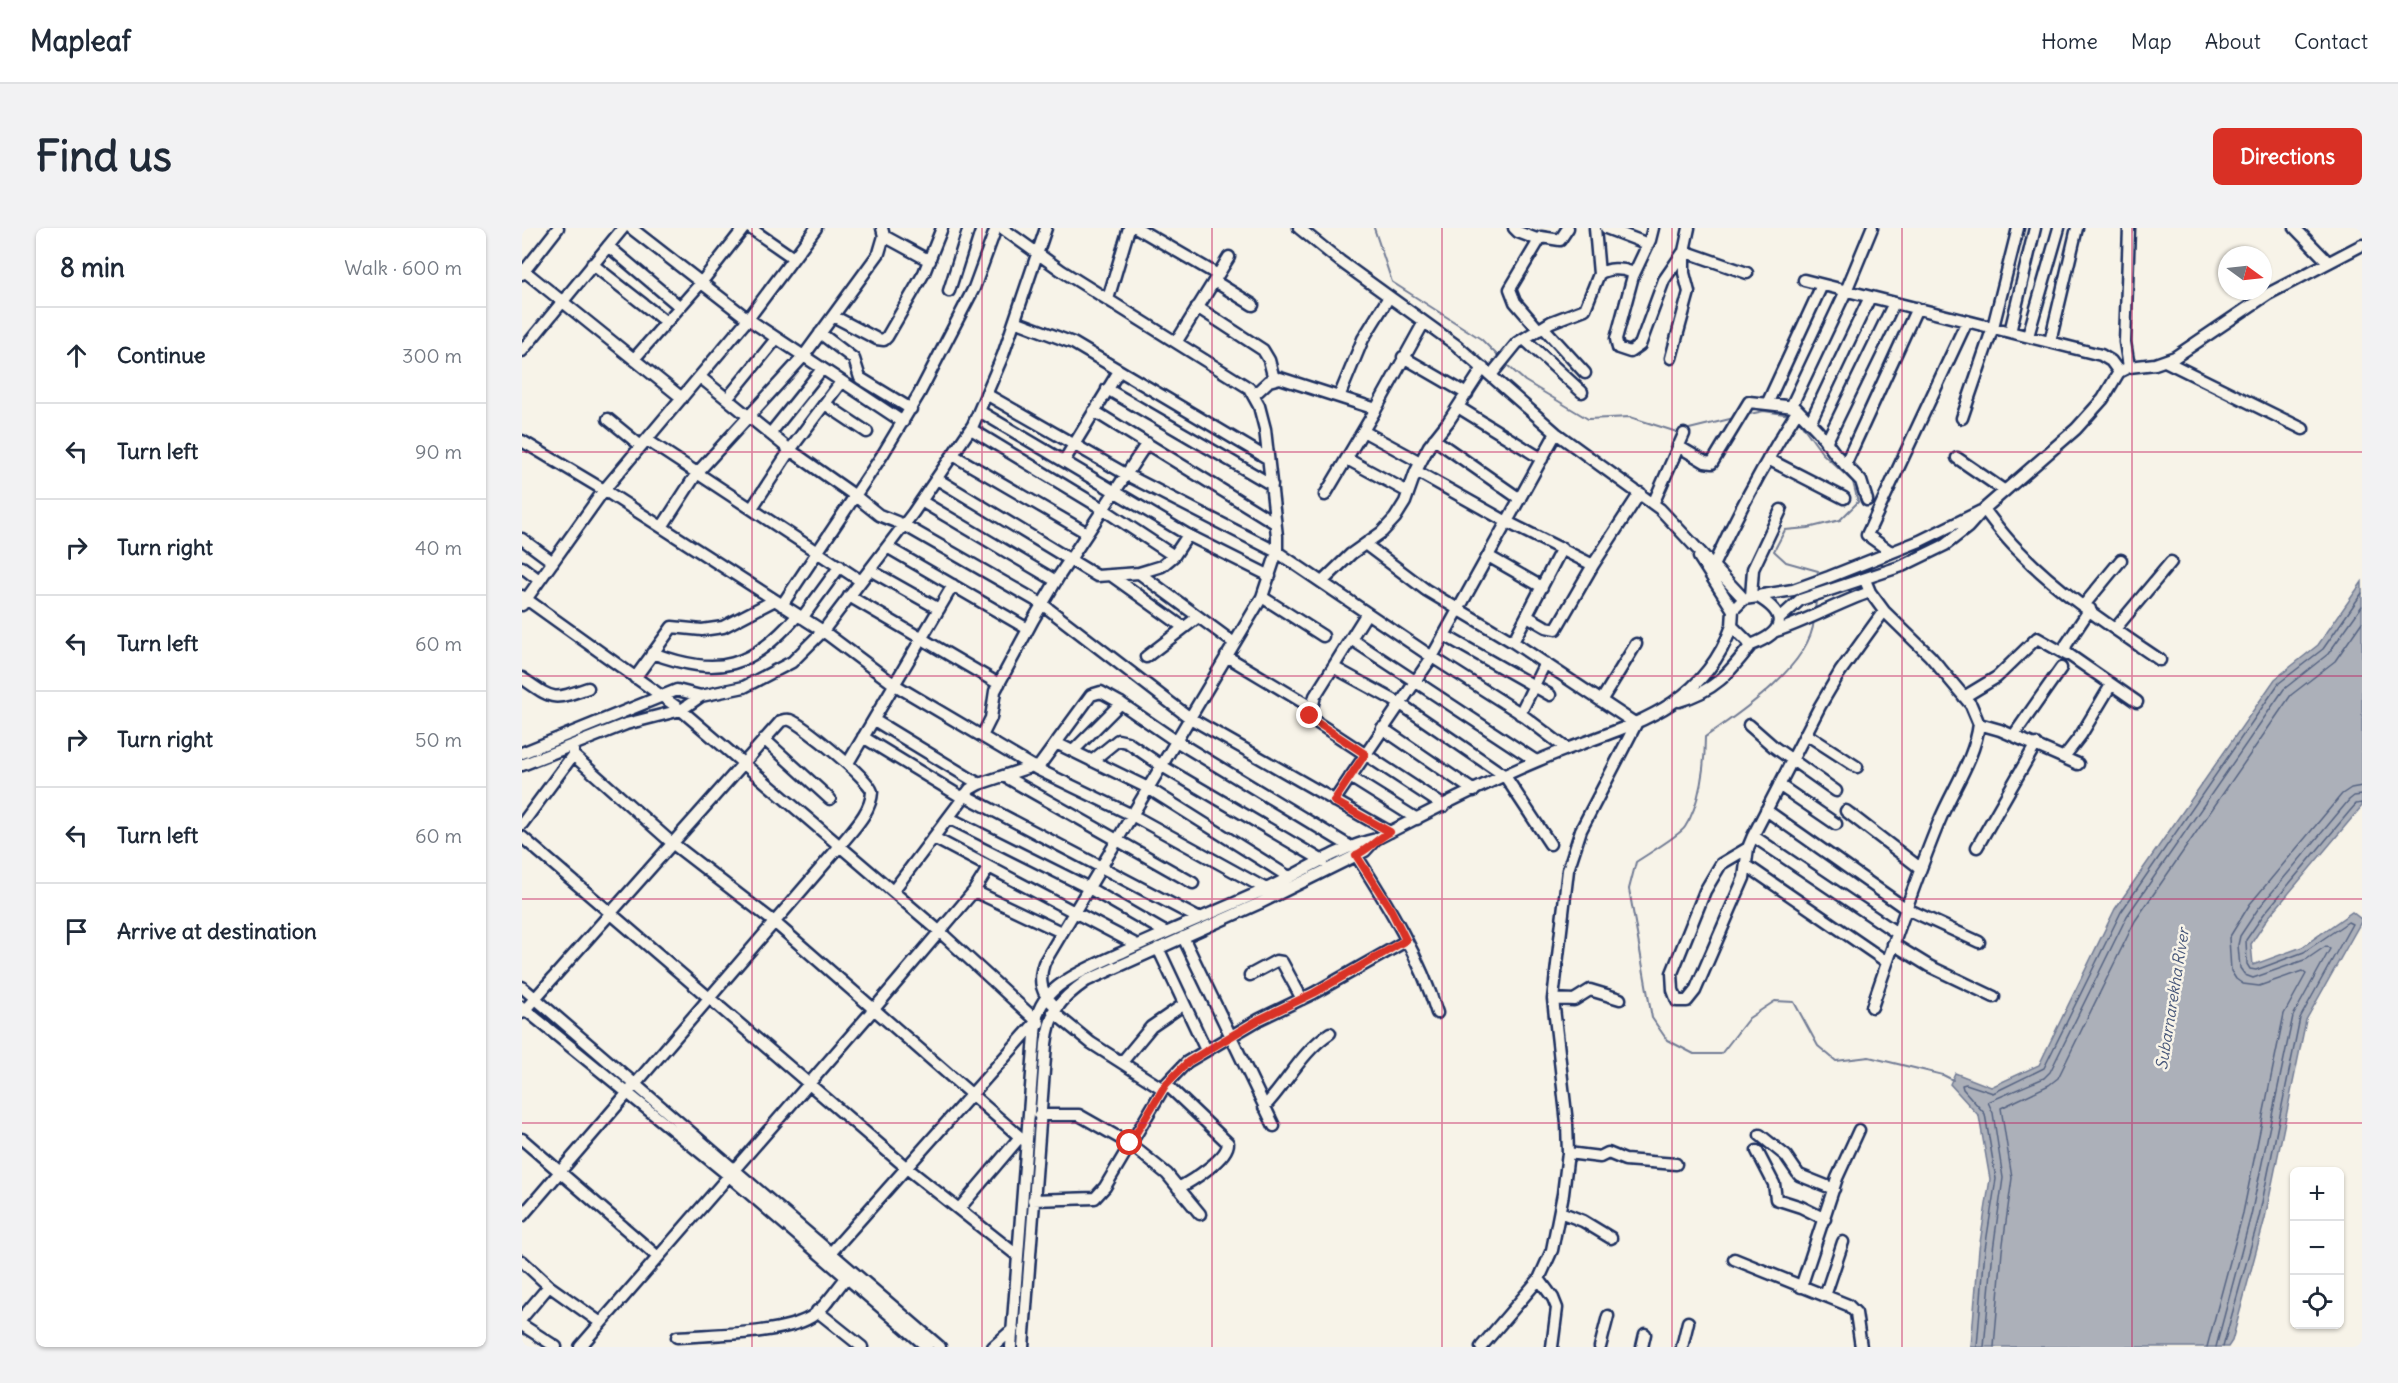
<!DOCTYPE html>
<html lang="en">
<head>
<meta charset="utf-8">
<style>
	body { margin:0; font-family:Delius,sans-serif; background:#f2f2f3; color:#1f2937 }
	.controls { position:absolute; right:18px; bottom:18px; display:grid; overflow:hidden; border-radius:9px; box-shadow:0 2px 4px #0004 }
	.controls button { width:54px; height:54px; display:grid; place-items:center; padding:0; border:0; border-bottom:2px solid #e0e1e3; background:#fff; color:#1f2937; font:30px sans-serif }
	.compass { position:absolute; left:1696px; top:18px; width:54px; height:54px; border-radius:50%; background:#fff; box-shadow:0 2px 4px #0004; rotate:105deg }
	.stop { position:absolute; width:18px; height:18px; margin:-14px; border:4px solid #d93025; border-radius:50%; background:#fff }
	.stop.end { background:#d93025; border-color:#fff; box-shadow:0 2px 6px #0008 }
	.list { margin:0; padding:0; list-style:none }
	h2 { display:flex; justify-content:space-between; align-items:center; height:78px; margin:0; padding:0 24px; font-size:26px }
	h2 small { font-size:20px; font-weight:400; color:#747a83 }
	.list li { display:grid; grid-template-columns:39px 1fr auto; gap:18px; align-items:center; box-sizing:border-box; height:96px; padding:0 24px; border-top:2px solid #e0e1e3 }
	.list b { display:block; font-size:22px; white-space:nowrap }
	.list em { font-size:20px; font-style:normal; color:#747a83 }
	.icon { flex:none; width:33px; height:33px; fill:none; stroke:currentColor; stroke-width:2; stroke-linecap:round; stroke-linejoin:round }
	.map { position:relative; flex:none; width:1840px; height:1119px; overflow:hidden; border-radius:9px }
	header { display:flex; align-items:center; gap:36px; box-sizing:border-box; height:84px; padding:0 30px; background:#fff; border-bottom:2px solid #e0e1e3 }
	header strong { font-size:28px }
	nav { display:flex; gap:33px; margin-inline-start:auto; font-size:21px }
	.intro { display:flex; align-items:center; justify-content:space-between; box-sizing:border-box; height:144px; padding:0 36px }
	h1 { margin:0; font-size:42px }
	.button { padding:15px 27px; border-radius:9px; background:#d93025; color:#fff; font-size:21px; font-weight:700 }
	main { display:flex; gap:36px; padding:0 36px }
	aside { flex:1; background:#fff; border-radius:9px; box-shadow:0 2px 4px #0004 }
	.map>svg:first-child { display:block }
	.water { fill:#acb0b9; stroke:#727c95; stroke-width:1.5 }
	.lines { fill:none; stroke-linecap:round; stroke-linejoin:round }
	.shore { stroke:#556382; stroke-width:1.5 }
	.stream { stroke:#727c95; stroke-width:2 }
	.minor-casing { stroke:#1b2f5e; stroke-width:15 }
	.minor { stroke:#f7f3e8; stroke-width:10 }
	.route { stroke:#d93025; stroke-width:8 }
	.grid { fill:none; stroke:#c2185b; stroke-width:1.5; stroke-opacity:0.55 }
	.labels { text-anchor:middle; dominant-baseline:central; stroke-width:5; stroke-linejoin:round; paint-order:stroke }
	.water-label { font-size:16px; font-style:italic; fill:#465679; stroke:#f7f3e8 }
</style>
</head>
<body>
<header>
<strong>Mapleaf</strong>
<nav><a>Home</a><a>Map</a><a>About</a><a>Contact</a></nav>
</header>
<div class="intro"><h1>Find us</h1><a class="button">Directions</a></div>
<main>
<aside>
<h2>8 min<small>Walk · 600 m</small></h2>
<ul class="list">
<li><svg class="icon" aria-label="ahead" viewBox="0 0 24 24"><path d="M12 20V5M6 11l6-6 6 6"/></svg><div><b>Continue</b></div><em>300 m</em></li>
<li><svg class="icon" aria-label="left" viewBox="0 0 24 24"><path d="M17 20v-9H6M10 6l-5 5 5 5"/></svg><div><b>Turn left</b></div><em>90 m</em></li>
<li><svg class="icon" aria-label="right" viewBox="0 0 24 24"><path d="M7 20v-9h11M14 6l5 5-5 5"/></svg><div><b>Turn right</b></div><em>40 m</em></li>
<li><svg class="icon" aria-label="left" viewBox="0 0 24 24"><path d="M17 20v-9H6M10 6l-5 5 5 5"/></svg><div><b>Turn left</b></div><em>60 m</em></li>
<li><svg class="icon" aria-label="right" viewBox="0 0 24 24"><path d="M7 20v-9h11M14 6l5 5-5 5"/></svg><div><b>Turn right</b></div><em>50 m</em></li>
<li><svg class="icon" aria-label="left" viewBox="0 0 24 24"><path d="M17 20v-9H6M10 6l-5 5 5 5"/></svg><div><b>Turn left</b></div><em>60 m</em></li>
<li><svg class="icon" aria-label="arrive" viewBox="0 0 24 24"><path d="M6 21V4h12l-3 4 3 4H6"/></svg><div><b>Arrive at destination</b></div></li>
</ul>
</aside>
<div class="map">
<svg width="1840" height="1119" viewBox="0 0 1840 1119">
	<rect width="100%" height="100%" fill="#f7f3e8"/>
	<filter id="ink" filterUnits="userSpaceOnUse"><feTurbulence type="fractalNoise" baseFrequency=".0167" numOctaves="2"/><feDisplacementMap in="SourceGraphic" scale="12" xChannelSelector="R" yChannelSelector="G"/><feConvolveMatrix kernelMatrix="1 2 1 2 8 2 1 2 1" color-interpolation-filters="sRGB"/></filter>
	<g filter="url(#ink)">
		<path class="water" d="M1840 354V578L1746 690 1729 716 1731 737 1780 719 1830 684 1840 692 1784 792 1743 990 1710 1113 1706 1119H1449L1457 1021 1468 951 1457 888 1428 856 1433 845 1469 859 1517 837 1593 681 1753 451 1796 417Z"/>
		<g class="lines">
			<path class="shore" d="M1455 1119 1463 1021 1474 951 1463 886 1441 861 1440 857 1444 856 1471 865 1522 840 1599 684 1757 455 1801 421 1840 365
				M1462 1119 1471 1022 1481 950 1471 885 1466 874 1522 850 1528 844 1605 688 1762 461 1806 426 1840 378
				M1472 1119 1480 1023 1490 950 1479 880 1527 857 1536 850 1613 693 1769 467 1813 433 1840 394
				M1685 1119 1721 985 1762 786 1784 746 1780 743 1737 758 1721 756 1714 751 1709 743 1707 710 1728 676 1820 566 1829 560 1840 558
				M1694 1119 1729 987 1771 788 1808 721 1804 718 1785 731 1731 750 1723 747 1718 740 1716 717 1718 708 1736 681 1827 572 1832 568 1840 567
				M1701 1119 1737 989 1778 790 1830 696 1826 694 1782 724 1734 742 1728 741 1725 736 1724 712 1742 686 1827 584 1834 576 1840 575"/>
			<path class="stream" d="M852 0 870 54 959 111 978 130
				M984 136 1003 153 1066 191 1108 189 1155 204 1212 190
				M1223 187 1242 183 1268 187
				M1275 190 1300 225 1331 254 1336 274 1318 292 1286 300 1263 302 1252 323 1264 334 1296 343 1295 351
				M1293 384 1294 371
				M1292 392C1288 438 1218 485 1183 509 1183 536 1178 577 1163 599 1158 607 1124 627 1114 634L1107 661 1130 790 1145 812 1172 826H1199L1227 790 1253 773 1272 774 1296 818 1314 833 1347 829 1421 847 1431 852"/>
			<defs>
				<path id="minor" d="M109 0 226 91 381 194
					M228 0 270 29
					M480 0 540 43 727 160 737 178 743 201 755 308V324L740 369 522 735C516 753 519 766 534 779
					M615 0 696 47
					M777 0 818 33 934 117 1034 205 1138 281 1222 371
					M992 0 996 4 1017 12
					M1073 0 1077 46
					M1084 0 1126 16
					M1773 0 1805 33
					M362 8 408 33
					M86 18 157 78
					M70 36 144 94
					M0 41 160 170
					M0 46 36 0
					M1111 48 1128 12 1131 0
					M1282 52 1579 127 1589 133 1597 144
					M692 53 731 77
					M427 63 447 0
					M586 71 607 0
					M675 79 741 122 747 132 752 151
					M311 88 355 111 362 112 365 109 402 45 420 0
					M493 93 551 115 745 230
					M1021 99 1063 145
					M1017 102 993 74 988 61 1019 9 1038 12 1046 0
					M1488 104 1513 0
					M298 105 332 131 338 150 389 181
					M1506 108 1537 0
					M1002 111 1060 164
					M655 113 707 29
					M1528 114 1555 0
					M0 123 101 0
					M881 129 945 166
					M1149 130 1167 64 1162 45V23L1167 0
					M112 131 178 56 222 0
					M1643 133 1781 201
					M1607 139 1603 114 1607 0
					M969 147 995 115 1029 94 1063 81 1077 46C1086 40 1099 40 1109 44L1111 48 1094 111 1096 120 1108 124 1118 117 1142 52 1162 23 1225 45
					M178 149 268 222 332 267 357 287 382 297 520 376 668 490 868 604
					M585 161 750 257
					M464 166 607 248 755 324 910 429 995 483 1045 521
					M732 167 747 153 758 150 854 181
					M817 169 841 111 867 69
					M205 171 254 111
					M303 176 345 204
					M1245 176 1300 57
					M936 179 1020 231
					M1269 179 1324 63 1350 0
					M457 183 666 307 748 348
					M572 183 753 295
					M1440 190 1471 99 1496 0
					M86 191 119 218
					M1288 195 1348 69
					M449 201 581 281 652 328
					M841 203 898 234
					M248 206 300 141
					M912 211 998 271
					M125 212 339 353
					M0 213 82 262 301 403 373 457 515 541 610 587 744 661
					M1304 215 1372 75
					M1156 218 1183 234 1190 235 1227 174 1273 179 1296 203 1314 227 1339 253 1345 272
					M431 227 565 305
					M1435 230 1483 263
					M825 231 886 264
					M1246 231 1322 270
					M542 233 597 143
					M1323 237 1395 80
					M894 243 985 294 1071 337
					M415 251 575 348 617 345 640 338 652 328 666 307
					M803 267 854 181 902 94
					M399 273 534 353
					M1131 276 1162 206
					M230 280 268 222 319 154
					M1462 281C1473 296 1484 311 1498 324 1537 365 1591 400 1638 432
					M1259 282 1231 341 1229 369 1271 362 1307 349 1398 313 1459 283
					M140 299 175 245 281 129 357 25 362 8 360 0
					M0 311 31 334
					M843 316 904 362 991 414 1114 496 1059 602 1046 642 1031 771 1045 895 1046 925 1041 966 1030 1022 1017 1051 959 1119
					M365 319 506 401
					M1369 324 1345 307 1445 93
					M966 328 1020 359
					M1177 329 1211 382 1210 398 1229 417C1261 405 1268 388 1236 369L1222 371 1211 382
					M1191 338C1216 284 1244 232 1276 182
					M0 339 17 352
					M348 342 417 381
					M617 345 712 415
					M590 348 661 399
					M1343 352 1348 364 1362 383 1408 428 1449 477 1457 496C1453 530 1430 562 1417 594 1392 655 1371 717 1350 779
					M800 354 829 326 860 304 873 290 883 274 894 243 907 218 926 194 961 140
					M0 368 159 482 417 703 517 795
					M327 368 477 456
					M740 369 801 408
					M0 377 82 262 226 91 294 0
					M260 377 361 226 397 166 452 60 474 0
					M1562 377 1599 332
					M1568 381 1544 417 1543 424 1615 474
					M845 385 793 468 788 488 794 494 922 578
					M1005 388 1024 399 1034 401 1071 337 1118 265
					M280 390 318 338
					M1257 391 1278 372 1380 338 1423 317 1446 299 1462 281 1554 201 1581 171 1597 144 1607 139 1633 136 1653 129 1746 66 1840 17
					M1593 401 1649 334
					M1254 403C1287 392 1316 375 1348 364
					M922 407 1028 467
					M829 411 1014 533
					M991 414 1040 320
					M130 425C199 450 228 440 276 387
					M704 428 789 479
					M624 429 676 389
					M811 439 877 475 983 548 1028 616
					M0 450C32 472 29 473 66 460
					M113 450 150 399 180 402 201 399 253 372
					M1442 469 1475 449 1515 410 1545 427
					M1079 473 1114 416
					M1157 473C1194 462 1206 446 1229 417
					M998 486 1023 435
					M352 492 457 556
					M1457 496 1478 502 1556 536
					M1227 497 1252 519 1314 563
					M860 500 952 563
					M1284 506 1335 539
					M1492 507 1539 440
					M460 508 469 490 473 463 511 392 537 348 625 215
					M341 509 441 570
					M242 511 308 571
					M534 515 626 560 767 649
					M551 523 599 475
					M0 525 155 462 179 468 222 459 270 434 301 403 391 285 451 197 481 127 524 0
					M51 527 150 615 251 693 505 915
					M1542 529 1559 507 1589 457
					M570 533 596 512 605 514 640 538 801 633
					M326 535 431 357
					M0 537 104 496 159 482 179 468
					M515 541 569 467 579 464 597 474 654 513 829 619
					M482 548 671 655
					M828 549 895 591
					M1257 557 1314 596
					M442 567 676 690
					M812 573 910 429 1034 205
					M1244 582 1383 680 1457 714
					M1324 583 1398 640
					M427 590 565 659 643 704
					M0 596 51 527V522
					M1231 608 1375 705
					M0 609 386 941 496 1028
					M412 610 615 717
					M1455 619 1514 516
					M1226 620 1199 636 1183 663 1150 745 1151 762 1155 773H1165L1173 763 1222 650 1226 620 1231 608 1298 478 1318 444 1362 383
					M834 627C866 677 898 729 915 785
					M1224 637 1365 734
					M371 663 448 561 457 556 511 538
					M452 663 539 704
					M661 709 752 898
					M1371 716 1407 738 1472 769
					M636 720 684 822
					M728 747 754 733 760 734 780 771
					M0 759 418 1119
					M1031 771 1052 772 1068 762 1098 771
					M0 779 206 947 405 1119
					M531 784 569 815 641 861
					M0 785 259 493C262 492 264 491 268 492 280 496 350 553 350 564 349 585 329 603 317 619L0 988
					M600 834 629 799 661 777
					M644 856 706 915C706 930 670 953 656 960
					M742 879C765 855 780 823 808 805
					M517 887H557L608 916 645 946 678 986
					M1238 907 1264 928 1277 947 1312 961
					M0 911 136 1029
					M1235 923 1252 956 1254 971 1279 979 1303 991
					M1046 925 1078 929 1086 925 1103 932 1154 936
					M511 972 573 970 583 959 644 856 665 834 738 791 792 765 884 713
					M437 981 498 909
					M1038 984 1061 993 1089 1010
					M305 1029 514 794
					M1212 1031 1326 1077 1334 1085 1339 1119
					M0 1033 27 1058 79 1095
					M1017 1051 1031 1070 1035 1080 1030 1119
					M1279 1059 1315 950 1337 902
					M1303 1068 1321 1014
					M295 1083 340 1119
					M0 1090 27 1058
					M0 1097 34 1119
					M155 1109C190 1106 259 1107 289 1089 303 1080 313 1063 324 1050
					M58 1119 352 781 452 663 467 639
					M471 1119 491 1101
					M489 1119 514 794C516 776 527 764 542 754 561 741 582 733 603 723 649 702 696 683 742 662 779 645 815 620 854 611 907 584 960 556 1015 533 1093 499 1177 490 1210 398
					M501 1119 524 816C528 783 537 772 564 753L738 675 843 623 854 611
					M1078 1119 1086 1088
					M1120 1119 1123 1106
					M1160 1119 1166 1094"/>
			</defs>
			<use href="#minor" class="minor-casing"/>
			<use href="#minor" class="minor"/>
		</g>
	</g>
	<g class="lines" filter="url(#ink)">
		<path class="route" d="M608 915 644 856 666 834 738 791 792 765 884 712 868 680 834 627C847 621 855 611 868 604L812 573 843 526 794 494 788 488"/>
	</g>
	<path class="grid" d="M230 0V1119M460 0V1119M690 0V1119M920 0V1119M1150 0V1119M1380 0V1119M1610 0V1119M0 224H1840M0 448H1840M0 671H1840M0 895H1840"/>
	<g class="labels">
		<g class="water-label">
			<text transform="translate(1650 771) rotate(-81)">Subarnarekha River</text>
		</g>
	</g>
</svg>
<div class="controls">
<button>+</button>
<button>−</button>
<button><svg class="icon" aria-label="locate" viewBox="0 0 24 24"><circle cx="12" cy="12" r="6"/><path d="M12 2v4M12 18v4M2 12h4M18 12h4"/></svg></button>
</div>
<svg class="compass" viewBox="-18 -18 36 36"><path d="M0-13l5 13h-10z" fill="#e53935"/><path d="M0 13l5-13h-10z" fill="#747a83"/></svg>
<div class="stop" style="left:608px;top:915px"></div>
<div class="stop end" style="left:788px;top:488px"></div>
</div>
</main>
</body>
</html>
